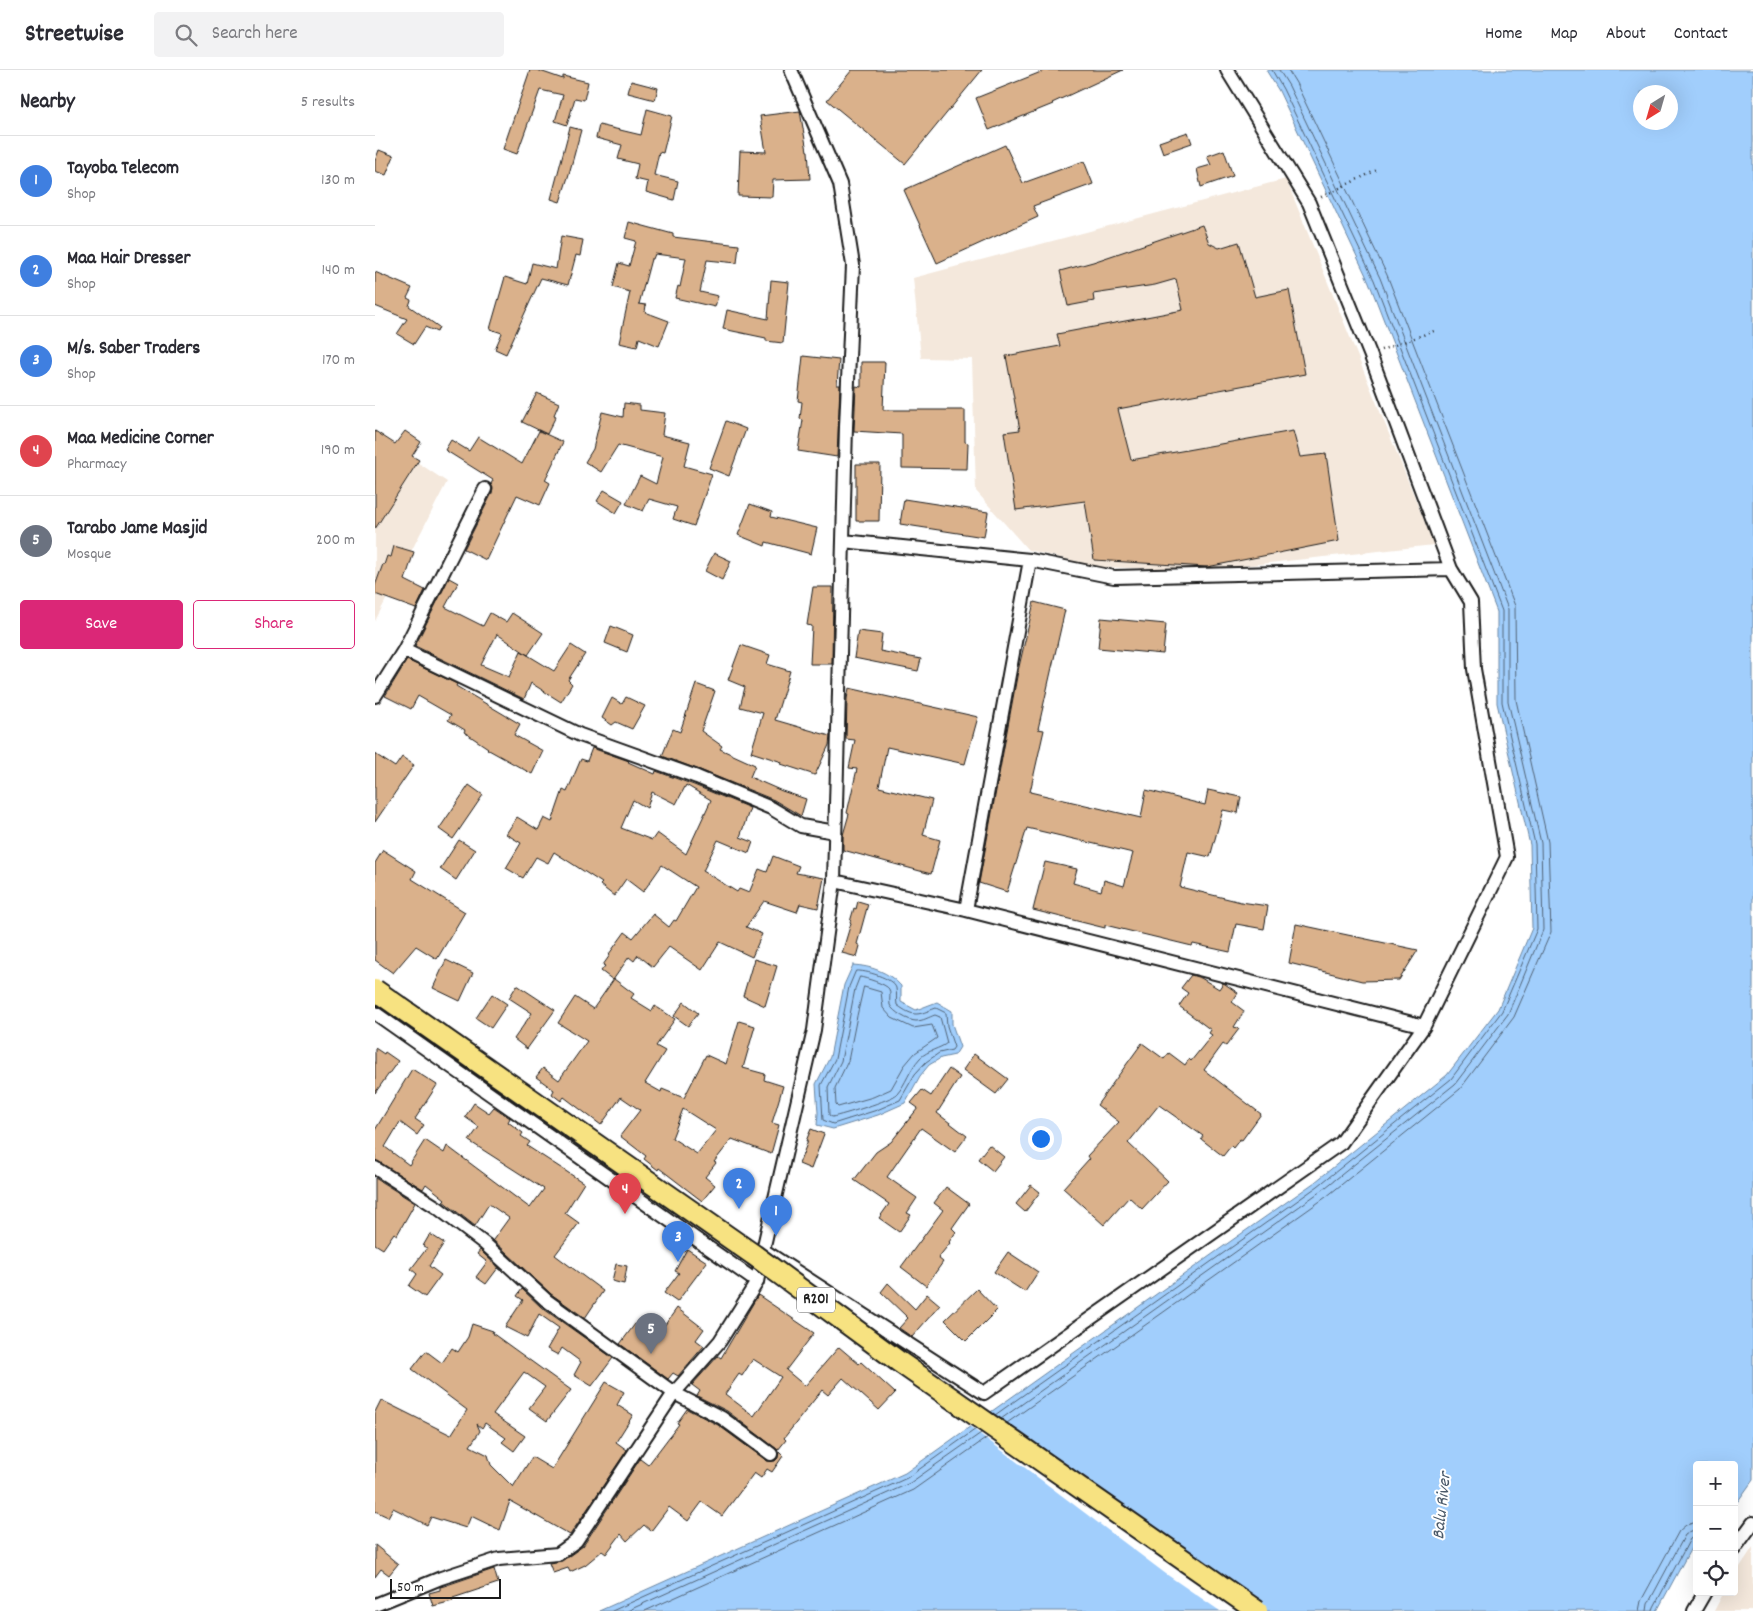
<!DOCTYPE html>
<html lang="en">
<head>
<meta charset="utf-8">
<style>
	body { margin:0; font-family:Dekko,sans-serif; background:#f2f2f3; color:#2b2b33 }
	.controls { position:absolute; right:15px; bottom:15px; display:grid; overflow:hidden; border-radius:5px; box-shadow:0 5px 20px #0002 }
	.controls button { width:45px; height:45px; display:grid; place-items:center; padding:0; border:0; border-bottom:1px solid #e1e1e2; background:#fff; color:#2b2b33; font:25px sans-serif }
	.compass { position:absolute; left:1258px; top:15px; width:45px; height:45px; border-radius:50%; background:#fff; box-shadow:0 5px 20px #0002; rotate:217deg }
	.scale { position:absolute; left:15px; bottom:12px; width:111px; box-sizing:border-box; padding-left:5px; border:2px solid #1c1c1c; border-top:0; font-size:14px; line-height:18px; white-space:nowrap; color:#1c1c1c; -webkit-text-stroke:4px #fff; paint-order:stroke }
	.you { position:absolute; left:665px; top:1068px; width:18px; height:18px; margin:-12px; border:4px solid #fff; border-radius:50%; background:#1a73e8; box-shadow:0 0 0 8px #1a73e833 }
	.badge { display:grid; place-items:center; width:32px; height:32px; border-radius:50%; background:#db2777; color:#fff; font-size:16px; font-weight:700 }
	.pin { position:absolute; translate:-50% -41px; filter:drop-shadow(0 1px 2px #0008) }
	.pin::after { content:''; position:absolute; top:26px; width:18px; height:15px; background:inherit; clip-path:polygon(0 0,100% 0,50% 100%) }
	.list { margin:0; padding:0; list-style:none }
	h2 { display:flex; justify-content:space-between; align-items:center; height:65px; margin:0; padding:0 20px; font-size:21px }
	h2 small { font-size:16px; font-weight:400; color:#7c7c81 }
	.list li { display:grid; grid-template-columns:32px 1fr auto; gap:15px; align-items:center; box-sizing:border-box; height:90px; padding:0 20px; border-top:1px solid #e1e1e2 }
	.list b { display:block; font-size:19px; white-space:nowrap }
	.list p { margin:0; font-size:16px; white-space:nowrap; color:#7c7c81 }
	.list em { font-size:16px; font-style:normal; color:#7c7c81 }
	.actions { display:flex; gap:10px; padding:15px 20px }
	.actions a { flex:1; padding:11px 0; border:1px solid #db2777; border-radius:5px; text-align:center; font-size:18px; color:#db2777 }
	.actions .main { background:#db2777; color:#fff }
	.icon { flex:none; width:28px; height:28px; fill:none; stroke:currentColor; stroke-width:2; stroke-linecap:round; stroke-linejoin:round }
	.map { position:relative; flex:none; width:1378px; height:1541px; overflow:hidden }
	header { display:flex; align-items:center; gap:30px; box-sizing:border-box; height:70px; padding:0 25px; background:#fff; border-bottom:1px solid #e1e1e2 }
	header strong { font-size:24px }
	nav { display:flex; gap:28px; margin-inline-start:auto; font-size:18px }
	.search { width:350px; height:45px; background:#f2f2f3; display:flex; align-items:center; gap:12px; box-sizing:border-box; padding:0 18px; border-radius:5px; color:#7c7c81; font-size:19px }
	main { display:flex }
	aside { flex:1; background:#fff }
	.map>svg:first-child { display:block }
	.built { fill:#f4e8dc }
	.water { fill:#a1cefc; stroke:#6c87a2; fill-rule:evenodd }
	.pier { fill:#fff }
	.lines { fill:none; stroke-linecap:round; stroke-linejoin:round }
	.shore { stroke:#516376; stroke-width:1 }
	.building { fill:#dab18b; stroke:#1c1c1c; fill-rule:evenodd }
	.street-casing { stroke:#1c1c1c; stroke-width:16 }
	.path { stroke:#1c1c1c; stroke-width:2.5; stroke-dasharray:1 4; stroke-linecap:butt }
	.street { stroke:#fff; stroke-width:12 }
	.primary-bridge-casing { stroke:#1c1c1c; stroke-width:24; stroke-linecap:butt }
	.primary-bridge { stroke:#f7e281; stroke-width:20 }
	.labels { text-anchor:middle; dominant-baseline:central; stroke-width:4; stroke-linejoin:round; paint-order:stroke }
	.shield { fill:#fff; stroke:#606060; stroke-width:1 }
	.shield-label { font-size:15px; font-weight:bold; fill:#1c1c1c }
	.water-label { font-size:18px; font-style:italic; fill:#4b5a6a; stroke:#fff }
</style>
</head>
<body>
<header>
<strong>Streetwise</strong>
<div class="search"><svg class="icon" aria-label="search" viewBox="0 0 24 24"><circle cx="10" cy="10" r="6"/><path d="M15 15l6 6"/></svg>Search here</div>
<nav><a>Home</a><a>Map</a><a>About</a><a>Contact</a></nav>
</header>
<main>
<aside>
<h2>Nearby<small>5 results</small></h2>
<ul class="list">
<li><span class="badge" style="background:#3f7fe0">1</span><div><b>Tayoba Telecom</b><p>Shop</p></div><em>130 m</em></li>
<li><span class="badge" style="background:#3f7fe0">2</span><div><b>Maa Hair Dresser</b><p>Shop</p></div><em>140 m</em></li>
<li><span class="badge" style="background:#3f7fe0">3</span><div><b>M/s. Saber Traders</b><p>Shop</p></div><em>170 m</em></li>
<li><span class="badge" style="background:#e0444e">4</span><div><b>Maa Medicine Corner</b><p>Pharmacy</p></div><em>190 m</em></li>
<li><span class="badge" style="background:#6b7280">5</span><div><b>Tarabo Jame Masjid</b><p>Mosque</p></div><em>200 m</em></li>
</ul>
<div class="actions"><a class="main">Save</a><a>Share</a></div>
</aside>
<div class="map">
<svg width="1378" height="1541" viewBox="0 0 1378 1541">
	<rect width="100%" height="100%" fill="#fff"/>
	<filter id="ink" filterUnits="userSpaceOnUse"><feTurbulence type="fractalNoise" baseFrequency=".02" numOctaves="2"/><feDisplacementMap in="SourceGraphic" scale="10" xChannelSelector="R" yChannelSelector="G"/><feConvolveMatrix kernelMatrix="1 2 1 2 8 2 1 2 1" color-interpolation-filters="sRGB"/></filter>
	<g filter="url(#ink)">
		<path class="built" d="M911 109 1059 475 830 500 723 497 653 480 601 421 597 289 546 288 538 208Z
			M0 364 72 412 0 551Z
			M1378 1477V1541H1339L1349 1522H1359V1506Z"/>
		<path class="water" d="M891 0H1378V1410L1363 1431 1359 1433V1395H1322V1467L1282 1541H224L530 1403 856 1171 940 1112 1072 1005 1123 939 1157 858 1155 775 1122 633V542L994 212 904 21ZM1266 22H1296V52H1266Z
			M478 895C496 896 514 902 526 916V932L541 940 562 932 577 941V954L585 977 580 985 566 988 554 995 545 1006 530 1033 503 1045 458 1059 442 1055 443 1043 441 1014 455 987 469 915Z"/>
		<path class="pier" d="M612 1342 888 1541H845L791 1504 593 1355Z"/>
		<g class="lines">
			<path class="shore" d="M481 901C490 900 518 908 521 918 522 924 521 930 522 935 540 948 542 945 561 938L571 943 572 956 579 977 577 980 564 983 551 992 540 1004 525 1030 502 1040 458 1054 448 1050 446 1015 460 989 474 917Z
				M485 907C491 908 511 914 514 919 516 923 514 930 515 935 518 942 534 951 541 951 548 951 554 947 560 945L565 947 572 973C565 979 553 980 545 988 534 1000 531 1014 522 1024 516 1030 468 1045 457 1047L454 1045 453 1017 466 991 480 919Z
				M489 917 506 922 508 938 517 948 538 958 557 955 562 968 540 983 529 996 516 1019 498 1027 463 1037 461 1035 460 1018 473 991 482 946Z
				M620 1345 943 1116 1076 1009 1127 941 1162 859 1160 774 1127 632V541L999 210 908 19 897 0
				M626 1349 946 1121 1080 1014 1133 944 1168 860 1166 773 1133 631V539L1005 208 914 16 904 0
				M632 1353 951 1127 1085 1019 1139 947 1176 862 1173 772 1141 630 1140 536 1012 205 921 13 913 0
				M237 1541 532 1408 601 1359
				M252 1541 535 1413 606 1363
				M270 1541 538 1420 613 1367
				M1264 1541 1266 1531 1304 1461 1311 1455 1322 1452
				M1272 1541 1273 1534 1310 1465 1316 1461 1322 1460
				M1278 1541 1279 1537 1315 1469 1318 1467 1322 1466"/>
		</g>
		<path class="building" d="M155 0H162L188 9V6L213 12 209 30 200 28 192 55 180 51 188 25 165 20 142 84 128 79Z
			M477 0H607L530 94 452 30Z
			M671 0H748L677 33 678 34 614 60 601 28Z
			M256 11 283 18 280 30 253 23Z
			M272 39 297 46 288 83 284 82 279 105 303 111 299 130 271 122 273 112 260 109 263 94 243 89 247 75 221 68 224 55 266 65Z
			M425 41 432 81H433L435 109 398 110 397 127 363 126 365 81 391 82 385 46Z
			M195 57 206 60 194 104 185 132 176 129Z
			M813 62 817 73 788 83 784 72Z
			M630 75 648 113 709 91 718 114 658 136 663 147 562 193 529 120Z
			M4 80 19 86 11 105 0 101V91Z
			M849 80 858 106 826 117 822 99 836 95 832 86Z
			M254 152 298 164V167L364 175 362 193 332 190 325 222 343 226 340 237 300 228 303 216 305 217 311 188 280 184 278 189H276L264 234 271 235 270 242 294 251 284 276 264 268 262 277 244 273 255 222 238 217 244 193 254 196 261 171 250 168Z
			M827 155 834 173 844 178 864 172 880 227 914 220 930 304 743 339 756 390 918 361 925 387 951 384 964 471 832 497 719 490 710 431 641 440 629 362 645 360 631 286 685 276 682 264 808 240 801 209 780 215 718 224 719 231 693 236 685 201 718 192Z
			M186 166 208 170 205 186 201 185 193 215 166 208 131 284 120 279 127 263 115 259 130 207 152 214 157 193 181 199Z
			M0 202 37 218 32 228 36 230 34 236 64 257 62 262 50 257 39 274 22 264 32 249 0 236Z
			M396 210 414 212 408 273 391 271V268L348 259 352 240 393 249Z
			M428 286 464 290 462 315H465L462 387 423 381 428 350 425 349 427 332 423 331Z
			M486 292H510L508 340H590V372L593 373 592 399 527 398V364L479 361 481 316 486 317Z
			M162 323 184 333 179 345 181 346 172 364 147 352Z
			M249 333 265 335V340L290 343 287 365 315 372 309 396 337 404 319 456 298 449 302 437 274 429 268 441 251 434 265 406 281 414 288 387 243 375 226 402 210 392 218 379 227 342 248 347Z
			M351 351 371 359 354 406 334 398Z
			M0 361 20 374 30 361 46 372 37 386 44 390 0 459Z
			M164 361 188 372 170 410 175 413 165 435 142 425 111 490 89 479 117 423 118 418 116 414 118 410 70 380 76 370 94 381 103 367 147 394Z
			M481 394H505L504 451H481Z
			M229 420 248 431 241 443 222 431Z
			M529 429 613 442 609 467 525 454Z
			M375 434 397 442 396 447 442 458 436 484 391 472 390 476 363 465Z
			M19 476 39 482 30 510 50 520 41 539 0 524V516L8 494 9 495 12 486 16 487Z
			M339 483 356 491 347 510 330 501Z
			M74 508 83 513 70 537 108 556 115 543 131 552 137 543 168 563 153 585 122 564 106 595 134 607 146 581 179 601 196 575 210 584 193 610 197 614 186 632 156 613 149 629 40 576Z
			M438 517H458L457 594H435L437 556 432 555Z
			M659 532 690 540 663 659 669 660 655 722 766 748 771 720 830 735 833 720 866 727 863 743 848 740 835 787 813 782 805 817 866 832 893 836 889 859 861 854 855 882 818 874 817 876 730 855V858L658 840 670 792 702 799 698 813 726 821 729 810 749 816 758 783 652 758 632 822 604 813 643 601Z
			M726 548 791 554 788 584 723 578Z
			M236 556 258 565 252 582 230 573Z
			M483 561 507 564 505 581 546 589 543 601 479 588Z
			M366 575 395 585 392 594 415 601 400 650 455 666 454 675 440 705 406 694 407 692 376 682 388 643 365 637 370 617 353 610Z
			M32 590 82 614 81 616 145 654 139 665 168 681 157 704 112 679 113 678 89 662 90 660 73 650 76 645 43 626 36 639 10 626Z
			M321 614 340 621 326 661 347 676 345 679 380 695 375 707 407 721 431 729 426 746 399 730 325 700 287 686 298 659 305 662Z
			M474 618 603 647 590 694 512 677 504 717 557 730 548 765 565 770 556 804 468 780V765L474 744 472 743 482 699 474 698 480 670 471 669 472 629Z
			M251 627 270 636 257 659 241 652 237 655 227 648 237 628 247 634Z
			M217 678 254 691 253 692 280 704 281 701 319 715 375 738 365 767 378 772 374 783 343 770 328 801 362 822 364 819 374 823 384 799 392 802 398 786 424 796 421 803 449 808 443 838 425 834 422 842 389 831 371 857 387 864 377 887 345 872 327 900 294 877 278 897 263 885 259 891 254 887 238 910 226 901 230 896 228 895 235 885 234 884 250 862 258 868 278 844 294 857 299 850 301 851 321 817 287 795 268 822 251 809 239 826 225 815 227 813 179 782 173 793 161 787 148 808 131 798 146 773 131 764 142 747 163 760 169 748 177 752 188 720 192 722 206 689 212 691ZM311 715 336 730 311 784 282 763 277 770 246 758 258 730 272 738 277 722 301 734Z
			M0 684 20 697 27 687 39 695 0 752Z
			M94 715 108 725 78 769 64 759Z
			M84 770 100 780 81 810 65 799Z
			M8 780 41 801 37 809 90 842 62 889 41 876 18 903 0 890V793Z
			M483 831 493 834 482 874 485 876 482 887 467 883 476 853 475 852 479 838 481 839Z
			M921 854 1043 880 1024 910 987 911 914 893Z
			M379 889 402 896 390 936 368 926Z
			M71 890 98 903 85 931 58 918Z
			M816 905 826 908 844 919 848 913 850 914 863 923 857 932 869 941 859 957 864 959 851 976 848 974 829 1000 886 1044 867 1070 865 1069 858 1078 856 1076 848 1086 826 1069 828 1066 784 1035 753 1073 793 1111 767 1139 754 1127 729 1155 688 1118 714 1089 712 1086 744 1052 722 1035 767 973 789 989 794 983 810 995 814 989 816 991 837 965 834 963 836 960 804 936 813 923 806 918Z
			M239 909 259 924 256 928 277 941 280 936 300 949 281 976 290 981 270 1013 286 1022 287 1019 309 1028 331 985 351 994 364 951 380 956 368 998 390 1004 389 1010 408 1016 397 1053 404 1055 396 1084 357 1069 339 1092 341 1093 330 1107 340 1115 327 1131 284 1098 283 1100 269 1089 271 1086 245 1066 265 1040 246 1027 226 1055 189 1027 186 1031 177 1024 179 1020 161 1007 168 998 184 1010 212 971 183 953 200 927 218 939ZM308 1039 341 1060 322 1084 297 1068Z
			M142 915 180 940 152 979 139 969 157 943 134 928Z
			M117 924 132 934 116 958 101 948Z
			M309 932 323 943 313 956 299 946Z
			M0 978 9 984 10 982 23 991 0 1023Z
			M599 984 633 1009 621 1024 588 1000Z
			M37 999 62 1015 40 1049 49 1055 42 1065 25 1052 10 1077 34 1095 50 1070 69 1083 72 1076 155 1138 169 1119 94 1071 104 1057 90 1047 99 1033 114 1043 119 1037 135 1048 133 1052 148 1063 146 1066 155 1072 152 1076 209 1113 190 1143 204 1153 180 1185 228 1221 210 1248 176 1224 118 1170 134 1148 114 1134 100 1156 68 1131 70 1129 51 1114 48 1119 0 1090V1060Z
			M574 999 585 1007 562 1043 592 1066 580 1082 546 1058 512 1107 542 1128 532 1143 536 1145 524 1162 504 1148 514 1134 479 1110 501 1082 516 1072 543 1038 536 1033 547 1020 556 1026Z
			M436 1059 449 1064 436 1099 424 1094 433 1071H431Z
			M614 1075 629 1087 618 1101 603 1089Z
			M0 1108 40 1133 22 1165 19 1163 8 1179 0 1174Z
			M656 1115 665 1122 650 1142 641 1134Z
			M571 1117 594 1134 577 1158 581 1162 574 1172 575 1173 563 1188 568 1192 551 1216 526 1197 568 1140 559 1133Z
			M55 1164 69 1173 54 1196 66 1205 50 1227 34 1216 42 1204 36 1199 52 1178 48 1176Z
			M312 1179 332 1192 302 1232 289 1223 304 1203 300 1201Z
			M105 1180 128 1202 123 1198 111 1214 101 1207 112 1192 102 1184Z
			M633 1182 663 1202 650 1222 619 1202Z
			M241 1194 252 1196 249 1214 237 1211Z
			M513 1213 540 1239 552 1224 565 1235 537 1267 524 1258 533 1248 506 1222Z
			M147 1219 166 1237 238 1288 217 1316 199 1305 206 1292 187 1278 183 1285 172 1279 184 1258 164 1244 152 1268 130 1257 148 1230 142 1226Z
			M602 1219 622 1240 591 1271 570 1250Z
			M383 1225 439 1263 411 1300 430 1316 464 1277 484 1294 486 1292 520 1323 504 1340 468 1308 453 1325 447 1320 409 1368 411 1370 403 1380 352 1341 322 1326 325 1321 317 1315 343 1286 346 1288ZM378 1289 406 1307 379 1346 350 1324 364 1304 367 1306Z
			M302 1238 329 1259 321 1270 329 1276 303 1306 298 1303 293 1309 245 1274 263 1250 282 1266Z
			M97 1254 118 1261 117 1263 196 1320 172 1351 154 1338 170 1317 149 1302 118 1344 150 1366 139 1381 127 1372 131 1368 110 1353 107 1358 102 1354 105 1361 95 1376 113 1385 116 1395 138 1417 157 1387 177 1399 231 1312 249 1322 242 1335 258 1345 241 1372 252 1380 195 1465 135 1431 125 1460 96 1446 91 1458 56 1447 52 1455 18 1438 13 1447 0 1441V1342L6 1330 76 1365 92 1340 37 1299 51 1281 67 1293 77 1278 83 1282 93 1267Z
			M312 1339 343 1355 392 1391H400L403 1388 404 1382 408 1386 397 1402 392 1399 386 1408 379 1403 347 1446 327 1432 313 1451 294 1437 276 1461 269 1455 252 1471 246 1464 231 1484 227 1481 210 1495 195 1502 193 1498 178 1503 174 1493 187 1491 208 1476 265 1389 273 1395 304 1354 302 1353Z
			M0 1475 23 1494 14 1505 6 1499 0 1507Z
			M119 1499 123 1513 78 1528V1531L58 1536 54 1523 65 1520V1517L69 1516Z"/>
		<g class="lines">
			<defs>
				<path id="street" d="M468 471 655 490 739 507 1076 499
					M29 580 205 665 322 707 396 738 426 756 460 762
					M0 626 29 580 110 419
					M459 811 591 840 1049 956
					M591 840 655 490
					M0 943 382 1212
					M0 1098 63 1138 110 1174 171 1230 299 1323 347 1348 396 1384
					M388 1180 609 1323 966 1073 1049 956 1132 787 1099 599 1096 532 1076 499 995 284 934 133 852 0
					M1359 1479 1378 1453
					M0 1535 66 1508 124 1489 183 1484 201 1471 299 1323 345 1271 382 1212 388 1180 439 960 459 811 471 357 478 195 465 114 416 0
					M1319 1541 1330 1522"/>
			</defs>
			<use href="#street" class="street-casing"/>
			<path class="path" d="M946 127 1002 100
				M1006 280 1059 261"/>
			<use href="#street" class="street"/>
			<defs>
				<path id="primary-bridge" d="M0 920 379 1185 523 1291 882 1541"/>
			</defs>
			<use href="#primary-bridge" class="primary-bridge-casing"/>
			<use href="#primary-bridge" class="primary-bridge"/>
		</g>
	</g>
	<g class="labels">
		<rect class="shield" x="422" y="1217.5" width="38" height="25" rx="4"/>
		<g class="shield-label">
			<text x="441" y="1230">R201</text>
		</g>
		<g class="water-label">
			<text transform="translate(1068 1436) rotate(-84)">Balu River</text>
		</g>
	</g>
</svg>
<div class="controls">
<button>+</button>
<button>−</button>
<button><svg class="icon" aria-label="locate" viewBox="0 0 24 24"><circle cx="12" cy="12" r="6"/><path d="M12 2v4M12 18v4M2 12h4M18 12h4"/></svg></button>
</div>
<svg class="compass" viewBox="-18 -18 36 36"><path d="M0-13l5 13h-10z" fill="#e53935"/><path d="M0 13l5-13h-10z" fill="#7c7c81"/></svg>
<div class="scale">50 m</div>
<div class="you"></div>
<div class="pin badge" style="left:401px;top:1166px;background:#3f7fe0">1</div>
<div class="pin badge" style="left:364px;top:1139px;background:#3f7fe0">2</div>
<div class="pin badge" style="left:303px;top:1192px;background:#3f7fe0">3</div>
<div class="pin badge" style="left:250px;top:1144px;background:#e0444e">4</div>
<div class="pin badge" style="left:276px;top:1284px;background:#6b7280">5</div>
</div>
</main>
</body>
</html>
